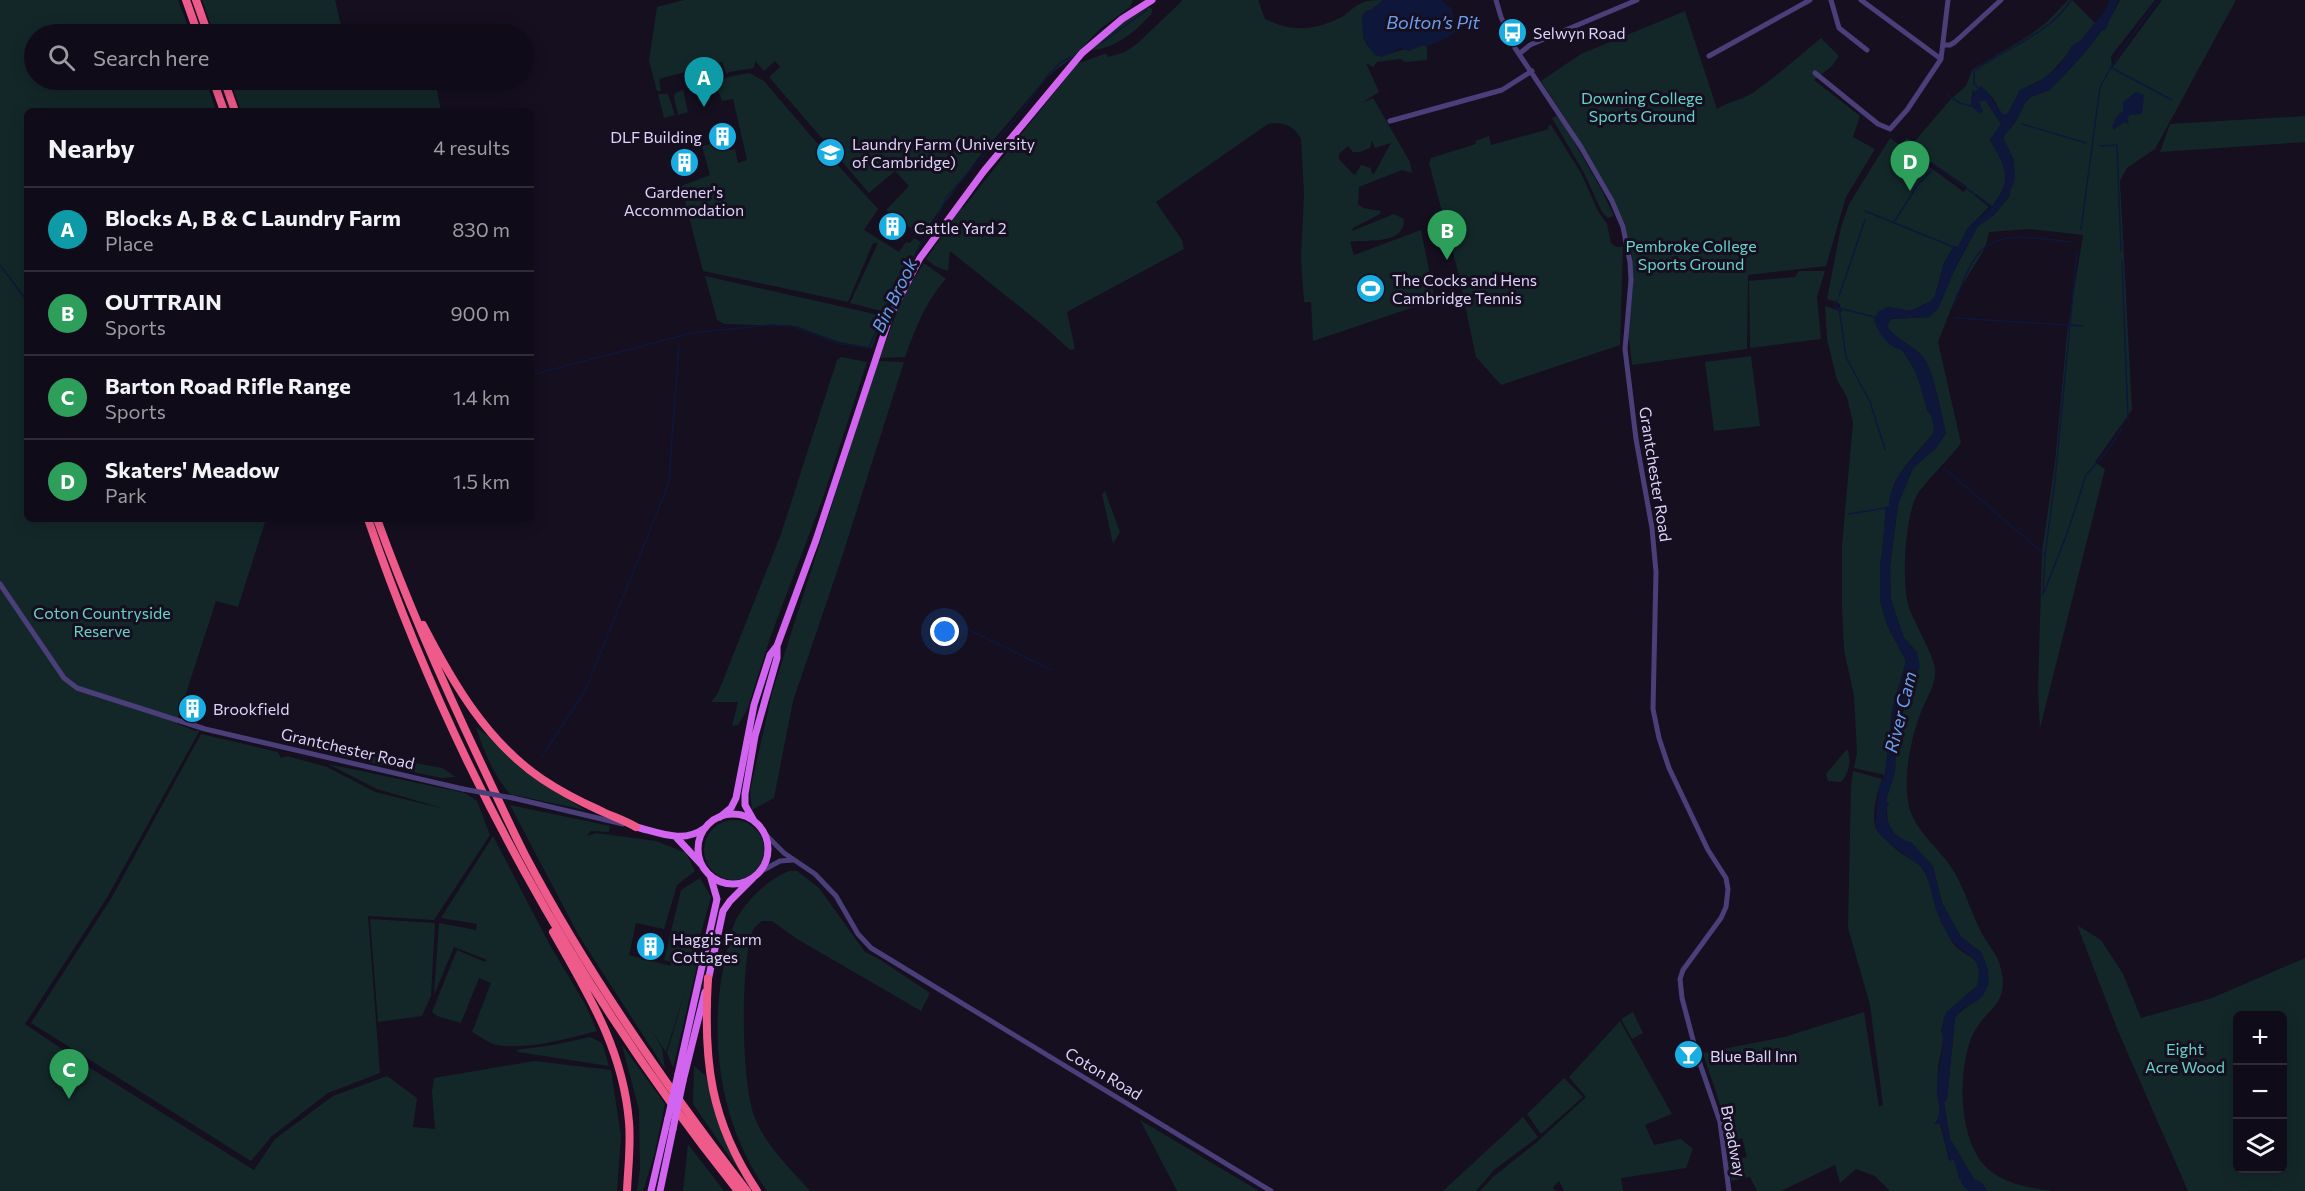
<!DOCTYPE html>
<html lang="en">
<head>
<meta charset="utf-8">
<style>
	body { margin:0; font-family:Commissioner,sans-serif; background:#191421; color:#f1f3f6 }
	.controls { position:absolute; right:18px; bottom:18px; display:grid; overflow:hidden; border-radius:9px; box-shadow:0 3px 15px #0003 }
	.controls button { width:54px; height:54px; display:grid; place-items:center; padding:0; border:0; border-bottom:2px solid #302b37; background:#100b18; color:#f1f3f6; font:30px sans-serif }
	.you { position:absolute; left:945px; top:632px; width:21px; height:21px; margin:-15px; border:4px solid #fff; border-radius:50%; background:#1a73e8; box-shadow:0 0 0 9px #1a73e833 }
	.badge { display:grid; place-items:center; width:39px; height:39px; border-radius:50%; background:#0f766e; color:#fff; font-size:20px; font-weight:700 }
	.pin { position:absolute; translate:-50% -50px; filter:drop-shadow(0 2px 3px #0008) }
	.pin::after { content:''; position:absolute; top:32px; width:21px; height:18px; background:inherit; clip-path:polygon(0 0,100% 0,50% 100%) }
	.list { margin:0; padding:0; list-style:none }
	h2 { display:flex; justify-content:space-between; align-items:center; height:78px; margin:0; padding:0 24px; font-size:26px }
	h2 small { font-size:20px; font-weight:400; color:#9c9ba2 }
	.list li { display:grid; grid-template-columns:39px 1fr auto; gap:18px; align-items:center; box-sizing:border-box; height:84px; padding:0 24px; border-top:2px solid #302b37 }
	.list b { display:block; font-size:22px; white-space:nowrap }
	.list p { margin:0; font-size:20px; white-space:nowrap; color:#9c9ba2 }
	.list em { font-size:20px; font-style:normal; color:#9c9ba2 }
	.icon { flex:none; width:33px; height:33px; fill:none; stroke:currentColor; stroke-width:2; stroke-linecap:round; stroke-linejoin:round }
	.map { position:relative; flex:none; width:2305px; height:1191px; overflow:hidden }
	.search { position:absolute; background:#100b18; box-shadow:0 3px 15px #0003; left:24px; top:24px; width:510px; height:66px; display:flex; align-items:center; gap:15px; box-sizing:border-box; padding:0 21px; border-radius:33px; color:#9c9ba2; font-size:22px }
	.panel { position:absolute; background:#100b18; box-shadow:0 3px 15px #0003; left:24px; top:108px; width:510px; height:414px; border-radius:9px }
	.map>svg:first-child { display:block }
	.green { fill:#132729; fill-rule:evenodd }
	.water { fill:#0e173a }
	.lines { fill:none; stroke-linecap:round; stroke-linejoin:round }
	.stream { stroke:#0e173a; stroke-width:1.5 }
	.minor { stroke:#4b3f7a; stroke-width:5 }
	.major { stroke:#d165ef; stroke-width:7 }
	.highway { stroke:#ee5a8a; stroke-width:8 }
	.minor-bridge { stroke:#4b3f7a; stroke-width:5 }
	.major-bridge { stroke:#d165ef; stroke-width:7 }
	.labels { text-anchor:middle; dominant-baseline:central; stroke-width:6; stroke-linejoin:round; paint-order:stroke }
	.poi-label { font-size:16px; fill:#ded3fa; stroke:#150f20; text-anchor:start }
	.park-label { font-size:16px; fill:#67d2c8; stroke:#150f20 }
	.street-label { font-size:16px; fill:#ded3fa; stroke:#150f20 }
	.water-label { font-size:18px; font-style:italic; fill:#6c9ef0; stroke:#150f20 }
</style>
</head>
<body>
<div class="map">
<svg width="2305" height="1191" viewBox="0 0 2305 1191">
	<rect width="100%" height="100%" fill="#150f20"/>
	<path class="green" d="M0 0H178L191 34H34V80H206L216 111H27V519H266L238 607 216 601 178 718 177 724 196 731 200 730 108 896 25 1024 87 1066 254 1170 275 1139 333 1096 387 1076 417 1098 413 1127 435 1129 432 1092 434 1078 534 1061 611 1070 621 1136 617 1191H0Z
		M202 0H335L343 34H214Z
		M684 0H1133L1130 7 1100 29 1072 58 1053 72 1042 83 978 158 921 236 886 210 909 186 895 171 869 193 769 77 780 67 775 61 764 71 755 61 754 68 729 72 727 75 722 62 659 79 661 91H657L649 61 657 7Z
		M1183 0H1258L1265 19C1289 31 1308 31 1333 21 1337 19 1342 17 1345 15 1359 3 1363 0 1383 0L1364 18C1365 41 1360 48 1387 55 1402 48 1410 50 1424 45L1427 47V60L1405 62 1400 59 1377 62 1373 67 1366 63 1379 92 1362 103 1373 98 1410 162 1412 173 1402 170 1359 187 1358 204 1363 208 1381 211 1380 214 1353 228 1352 231 1394 214 1404 219C1405 246 1366 239 1350 242L1354 255 1421 230 1435 300 1313 341 1311 302H1304L1301 258 1304 195 1301 139C1295 126 1283 121 1268 124L1156 202 1182 240 1184 249 1067 312 1075 349 1070 350 1045 327 950 251 948 271 935 266 926 259 962 207 963 208 1077 64 1104 54H1107L1108 57 1125 52 1138 43ZM1372 141 1375 148 1391 143 1374 174 1371 172V168L1361 165 1355 175 1353 174 1339 159V154L1348 146 1353 152H1360L1370 148Z
		M2068 0H2072L2095 23 2081 40 2072 46 2067 55 2047 77 2020 90 2008 113 2004 115C1998 110 1997 103 1992 97 1989 93 1983 91 1979 88L1976 92 1973 90 1971 102 1985 99 2001 124 1990 140C2006 168 2014 178 1992 206L1976 194 1974 195 1989 207 1968 228 1958 247 1953 248 1944 263 1935 296 1931 301 1910 311 1888 307 1878 312 1918 375 1927 410C1933 416 1934 424 1934 432 1916 456 1891 474 1889 506L1886 507 1882 554 1880 563V600L1887 625 1906 661 1892 711 1885 775 1854 768 1857 753 1854 696 1844 650 1842 608V545L1853 423 1847 397 1837 380 1827 339 1825 306 1842 312 1839 303 1827 299 1841 227 1849 204 1890 138 1964 192 1967 187 1903 142 1907 138 1914 142 1951 99 1966 86 1972 70 2030 35 2047 22Z
		M2120 0H2155L2111 56 2112 68 2162 0H2236L2155 149 2127 168 2120 181 2132 410 2095 462 2105 469 2040 728 2038 691 2042 552 2055 462 2067 334 2083 235 2029 229 1989 232 1985 248 1957 294 1938 342 1961 443C1950 458 1926 481 1917 495 1905 516 1901 584 1909 607 1914 623 1934 655 1935 669 1937 683 1926 699 1921 712 1910 740 1901 785 1911 813 1919 833 1937 848 1949 864 1964 885 1970 911 1982 934 1989 946 1998 955 2001 969 2010 1006 1984 1009 1972 1036 1957 1072 1958 1142 1988 1169 2005 1184 2030 1188 2052 1191H1987L1982 1183 1974 1179 1950 1139 1944 1103 1947 1099 1955 1018C1963 1007 1974 1004 1984 994L1982 953 1961 937 1942 903 1933 866 1894 834 1888 822 1886 800 1895 772 1896 744 1917 652 1904 638 1891 600 1890 567 1898 504 1913 468 1936 448 1946 433C1941 414 1935 376 1925 360 1915 345 1896 341 1887 326L1891 319 1929 317 1978 226 1994 215 2009 197 2014 160 2003 138C2006 132 2010 129 2014 124 2021 115 2022 102 2031 97 2038 93 2047 93 2052 87 2077 63 2105 31 2120 0Z
		M1149 7 1152 9V13C1138 30 1113 51 1089 50L1116 26Z
		M1685 11 1717 109C1727 102 1741 100 1751 94 1776 77 1798 57 1821 38L1839 56 1832 66 1814 80 1860 116 1853 137 1875 149 1846 197 1826 266 1748 275 1747 349 1632 365 1628 330 1633 289 1632 256 1626 231 1576 135 1541 81 1581 54Z
		M749 73 764 81 811 136 878 209 864 230 899 252 906 242 910 243 914 238 921 242 885 312 850 303 878 243H873L848 302 703 271 681 186 710 175 702 146 726 140 727 142 733 141 734 145 729 146 730 150 735 149 738 163 747 160 733 99 722 101 715 82 728 77Z
		M230 80H435L441 111H241Z
		M683 90 688 112 678 115 674 97 675 93Z
		M658 94H668L675 115 664 118Z
		M1557 116 1566 128 1601 189 1614 216 1608 218 1602 212 1584 173 1552 118Z
		M2305 116V142L2160 152 2170 124Z
		M1551 125 1581 173 1598 211 1607 224 1611 243 1616 247H1623L1620 345 1501 385 1476 357 1458 272 1429 163 1431 158 1476 144 1475 141 1489 136 1491 145 1549 129 1548 126Z
		M924 263 946 279C925 302 916 328 905 357L880 358 901 300Z
		M1799 271H1825L1817 297 1821 339 1750 348 1749 281 1795 277Z
		M705 276 883 316 872 348 839 342 795 326 724 324 717 320Z
		M1751 356 1760 426 1714 431 1705 362Z
		M841 357 867 362 824 495 770 638 747 710 738 725 732 726 738 702H711L718 693 781 534 837 360Z
		M878 361 904 362 840 563 793 701 774 798 752 810 750 791 772 693Z
		M1105 491 1120 532 1113 544 1102 494Z
		M476 727 492 739 524 771 585 810 510 794C494 776 483 750 476 727Z
		M201 734 278 752 281 758 287 756 327 767 375 792 445 809 377 789 328 764 465 793 477 801 490 835 434 920 368 916 380 1073 328 1093 272 1136 251 1161 31 1023 112 897Z
		M1847 749C1852 759 1849 774 1841 782L1828 781 1826 774Z
		M349 751 442 768 456 777 441 778 344 757Z
		M1853 771 1882 779C1877 792 1871 816 1876 829 1876 831 1896 849 1898 851 1905 857 1915 860 1921 867 1931 879 1932 897 1937 911 1940 921 1946 930 1951 940 1963 961 1986 951 1977 986L1947 1012 1941 1030 1944 1037 1938 1067 1937 1094 1940 1109 1939 1119 1935 1124H1940L1949 1160H1954C1961 1171 1959 1182 1969 1191H1890L1875 1176 1856 1169 1840 1183 1835 1165 1781 1191H1757L1750 1177 1731 1181 1728 1162 1747 1157 1742 1138 1727 1142 1720 1105 1703 1053 1784 1037 1864 1012 1879 1107 1883 1105 1870 1005 1848 928 1851 786Z
		M510 805 610 826 609 832 591 831 587 836 596 833 656 841 686 853 695 871 677 885 664 929 636 923 629 955 671 966V962L664 960 681 890 700 878 711 897 697 947 701 949 673 1068 667 1053 686 988 666 1052 652 1031 662 1048 665 1069 579 936Z
		M704 850a30 30 0 1 1 60 0a30 30 0 1 1-60 0Z
		M493 836 551 947 585 1004 597 1031C566 1039 530 1050 497 1045 489 1044 480 1036 472 1032L491 983 479 978 461 1023 437 1016 432 1012 457 950 485 962 487 960 454 947 434 995 439 923 476 930 477 924 441 918Z
		M789 871H797L819 888 865 952 879 959 930 993 921 1011 797 939 772 921H762C759 924 755 926 753 930 740 963 741 1085 755 1118 766 1146 790 1168 810 1191H767C721 1127 708 1040 724 964 728 949 730 929 738 916 750 897 769 879 789 871Z
		M370 919 435 923 431 996 422 1016 378 1022Z
		M2077 925 2101 940 2123 974 2141 1018 2212 998 2305 958V1191H2188L2118 1031ZM2238 1016H2282V1168H2238Z
		M1633 1012 1643 1033 1632 1039 1621 1019Z
		M1620 1021 1672 1114 1645 1125 1654 1145 1681 1139 1693 1149 1686 1168 1621 1178 1623 1191H1564L1559 1181 1553 1187 1555 1191H1480L1493 1177 1537 1142 1586 1097 1569 1077Z
		M590 1037 602 1043 609 1066 518 1052 516 1050 553 1045Z
		M622 1045 665 1104 655 1152 643 1191H637L640 1169 639 1110Z
		M694 1066 706 1076 720 1126 738 1169 693 1104Z
		M1564 1078 1583 1097 1541 1134 1527 1114Z
		M1523 1117 1538 1137 1495 1169 1476 1191H1443Z
		M1140 1120 1259 1191H1177Z
		M688 1144 724 1191H683Z"/>
	<path class="water" d="M1383 0H1441L1451 8 1458 29C1448 40 1438 40 1427 47L1424 45 1409 51 1401 48 1382 57 1375 55 1363 38 1362 15 1367 10H1371Z
		M2109 0H2119L2105 30 2101 31 2084 54 2050 90 2031 97 2026 102 2015 122 2003 138 2014 160 2015 179 2008 197 1994 215 1978 226 1959 260 1938 309 1929 317 1891 319 1887 326C1896 341 1915 345 1925 360 1935 376 1941 414 1946 433L1936 448 1913 468 1898 504 1890 567 1891 600 1904 638 1917 652 1920 666 1903 711 1896 745 1895 772 1886 800 1889 804 1886 810 1888 822 1894 833 1904 840 1911 842 1933 866 1942 903 1961 937 1982 953 1988 969 1989 983 1984 994 1976 1002 1963 1008 1955 1018 1947 1099 1944 1103 1950 1139 1974 1179 1982 1183 1987 1191H1969L1961 1184 1962 1181 1959 1179 1954 1160 1950 1161 1940 1124H1934C1943 1114 1938 1103 1937 1093 1935 1074 1947 1047 1941 1030L1944 1024 1943 1019 1947 1012 1977 986C1986 952 1961 958 1948 935 1944 927 1939 918 1936 909 1932 896 1930 877 1920 866 1909 856 1880 840 1875 827L1879 787 1885 775 1888 742 1886 739 1889 736 1892 711 1906 661 1887 625 1880 600V563L1882 554 1886 507 1889 506C1891 474 1917 457 1934 432 1934 424 1933 416 1927 410 1921 388 1917 369 1902 350 1889 348 1878 333 1874 320L1878 312 1888 307 1910 311 1931 301 1935 296 1944 263 1955 246 1958 247 1968 228 1988 210 1985 208 1989 209C2014 182 2007 169 1990 140L2001 124 1985 100 1979 102 1983 111 1980 114 1971 106 1973 93 1971 90 1976 92 1980 86C1991 92 1994 106 2004 115L2008 113 2020 90 2039 82 2060 65 2072 46 2081 40 2106 9Z
		M2136 92 2144 95 2142 114 2130 115 2127 118 2129 124 2124 122 2114 130 2112 126 2117 116 2123 111V102Z"/>
	<g class="lines">
		<path class="stream" d="M1101 43 1147 10
			M2110 67 2172 100
			M1978 88 1974 84V71C2005 48 2050 34 2071 0
			M1946 94 1960 103 1971 106
			M2022 124 2086 143
			M1902 142 1991 206
			M2100 146 2117 145 2121 251
			M1865 211 1956 248
			M1894 222 1917 186 1932 170
			M2081 229 2100 87 2120 52 2158 0
			M2077 252 2055 480 2045 555 2043 595 2068 531 2086 475 2106 453 2122 428
			M2122 260 2128 421
			M0 265 27 301
			M1839 296 1865 220
			M1837 300 1835 308H1838
			M1953 307C1961 289 1967 266 1980 252 2001 228 2044 240 2071 242
			M1875 317 1839 308 1846 357 1870 402 1885 449
			M1955 318 2083 326
			M531 375 692 333 769 325 791 326 841 344 869 348 892 293 937 218 947 197 1013 122 1049 74 1060 63 1070 57
			M1944 468 2044 554
			M1849 514 1886 508
			M949 620 1051 670
			M541 758 585 691 665 493 669 479 679 345"/>
		<path class="minor" d="M1496 0 1501 17 1515 48 1581 147 1612 201 1623 227 1630 262 1631 280 1625 349 1636 439 1652 528 1656 572 1653 709 1659 738 1669 768 1708 850 1726 878 1728 889 1726 907 1721 918 1683 970 1680 979 1682 998 1697 1055 1720 1122 1729 1191
			M1831 0 1839 28 1867 50
			M1861 0 1941 59
			M1943 45H1950L1955 42 2001 0
			M1519 54 1530 45 1637 0
			M1709 56 1810 0
			M1815 73 1878 124 1890 129 1907 110 1941 59 1948 0
			M1390 121 1502 90 1532 71
			M0 584 64 678 77 688 205 729 463 789
			M513 798 623 824
			M765 834 784 853 815 874 836 896 858 934 871 948 1271 1191
			M760 872 780 861 793 860"/>
		<path class="major" d="M698 849a35 35 0 1 1 70 0a35 35 0 1 1-70 0Z
			M720 817 731 808 736 798 754 705 770 655 777 646 816 540 890 316 920 258 984 171 1082 53 1122 19 1152 0
			M754 821 745 805V794L755 736 777 658V646
			M636 827C660 833 683 844 705 828
			M676 837 701 864
			M708 981 723 911 730 901 753 878
			M678 1074 717 899 710 875
			M683 1081 705 992
			M651 1191 668 1118
			M660 1191 673 1129"/>
		<path class="highway" d="M186 0 198 34
			M196 0 208 34
			M213 80 224 111
			M224 80 235 111
			M368 519C451 762 578 991 738 1191
			M377 519C407 602 442 681 480 761 495 792 509 824 525 855 588 974 665 1085 747 1191
			M423 625C453 683 487 742 542 779 560 791 579 801 599 810 611 816 624 820 636 827
			M553 932C588 994 623 1049 629 1122 631 1145 628 1168 627 1191
			M708 978C703 1061 710 1121 757 1191"/>
		<path class="minor-bridge" d="M463 789 513 798"/>
		<path class="major-bridge" d="M668 1118 678 1074
			M673 1129 683 1081"/>
	</g>
	<defs>
		<symbol id="bus-disc" viewBox="-11 -11 22 22"><circle r="9.5" fill="#18aee2" stroke="#150f20"/><path d="M-5-6H5V4H4V6H2V4H-2V6H-4V4H-5ZM-3.5-4V0h7V-4ZM-3.5 1.2v1.5H-2V1.2ZM2 1.2v1.5H3.5V1.2Z" fill="#fff"/></symbol>
		<symbol id="building-disc" viewBox="-11 -11 22 22"><circle r="9.5" fill="#18aee2" stroke="#150f20"/><path d="M-4-6H4V6H1V3H-1V6H-4ZM-2.5-4.3h1.7v1.8h-1.7ZM.8-4.3h1.7v1.8H.8ZM-2.5-1h1.7V.8h-1.7ZM.8-1h1.7V.8H.8Z" fill="#fff"/></symbol>
		<symbol id="university-disc" viewBox="-11 -11 22 22"><circle r="9.5" fill="#18aee2" stroke="#150f20"/><path d="M0-5L7-2L0 1L-7-2ZM-4 1L0 2.5L4 1V4Q0 6-4 4Z" fill="#fff"/></symbol>
		<symbol id="stadium-disc" viewBox="-11 -11 22 22"><circle r="9.5" fill="#18aee2" stroke="#150f20"/><path d="M0-5a6.5 5 0 1 0 0 10a6.5 5 0 1 0 0-10ZM-3.5-1.8h7v3.6h-7Z" fill="#fff"/></symbol>
		<symbol id="bar-disc" viewBox="-11 -11 22 22"><circle r="9.5" fill="#18aee2" stroke="#150f20"/><path d="M-6-5H6L.8 .8V4.5H3.5V6h-7V4.5H-.8V.8Z" fill="#fff"/></symbol>
	</defs>
	<g fill-rule="evenodd">
		<use href="#bus-disc" x="1496" y="16" width="33" height="33"/>
		<use href="#building-disc" x="706" y="120" width="33" height="33"/>
		<use href="#university-disc" x="814" y="136" width="33" height="33"/>
		<use href="#building-disc" x="668" y="146" width="33" height="33"/>
		<use href="#building-disc" x="876" y="210" width="33" height="33"/>
		<use href="#stadium-disc" x="1354" y="272" width="33" height="33"/>
		<use href="#building-disc" x="176" y="692" width="33" height="33"/>
		<use href="#building-disc" x="634" y="930" width="33" height="33"/>
		<use href="#bar-disc" x="1672" y="1038" width="33" height="33"/>
	</g>
	<g class="labels">
		<g class="poi-label">
			<text x="1533" y="32">Selwyn Road</text>
			<text x="702" y="136" text-anchor="end">DLF Building</text>
			<text x="852" y="143">Laundry Farm (University<tspan x="852" dy="18">of Cambridge)</tspan></text>
			<text x="684" y="191" text-anchor="middle">Gardener's<tspan x="684" dy="18">Accommodation</tspan></text>
			<text x="914" y="227">Cattle Yard 2</text>
			<text x="1392" y="279">The Cocks and Hens<tspan x="1392" dy="18">Cambridge Tennis</tspan></text>
			<text x="213" y="708">Brookfield</text>
			<text x="672" y="938">Haggis Farm<tspan x="672" dy="18">Cottages</tspan></text>
			<text x="1710" y="1055">Blue Ball Inn</text>
		</g>
		<g class="park-label">
			<text x="1642" y="97">Downing College<tspan x="1642" dy="18">Sports Ground</tspan></text>
			<text x="1691" y="245">Pembroke College<tspan x="1691" dy="18">Sports Ground</tspan></text>
			<text x="102" y="612">Coton Countryside<tspan x="102" dy="18">Reserve</tspan></text>
			<text x="2185" y="1048">Eight<tspan x="2185" dy="18">Acre Wood</tspan></text>
		</g>
		<g class="street-label">
			<text transform="translate(1656 474) rotate(81)">Grantchester Road</text>
			<text transform="translate(348 748) rotate(13)">Grantchester Road</text>
			<text transform="translate(1104 1073) rotate(31)">Coton Road</text>
			<text transform="translate(1734 1141) rotate(79)">Broadway</text>
		</g>
		<g class="water-label">
			<text x="1433" y="22">Bolton’s Pit</text>
			<text transform="translate(894 295) rotate(-64)">Bin Brook</text>
			<text transform="translate(1900 712) rotate(-76)">River Cam</text>
		</g>
	</g>
</svg>
<div class="controls">
<button>+</button>
<button>−</button>
<button><svg class="icon" aria-label="layers" viewBox="0 0 24 24"><path d="M12 4l9 5-9 5-9-5zM3 14l9 5 9-5"/></svg></button>
</div>
<div class="you"></div>
<div class="pin badge" style="left:704px;top:107px;background:#0f9aa8">A</div>
<div class="pin badge" style="left:1447px;top:260px;background:#2e9e5b">B</div>
<div class="pin badge" style="left:69px;top:1099px;background:#2e9e5b">C</div>
<div class="pin badge" style="left:1910px;top:191px;background:#2e9e5b">D</div>
<div class="search"><svg class="icon" aria-label="search" viewBox="0 0 24 24"><circle cx="10" cy="10" r="6"/><path d="M15 15l6 6"/></svg>Search here</div>
<section class="panel">
<h2>Nearby<small>4 results</small></h2>
<ul class="list">
<li><span class="badge" style="background:#0f9aa8">A</span><div><b>Blocks A, B &amp; C Laundry Farm</b><p>Place</p></div><em>830 m</em></li>
<li><span class="badge" style="background:#2e9e5b">B</span><div><b>OUTTRAIN</b><p>Sports</p></div><em>900 m</em></li>
<li><span class="badge" style="background:#2e9e5b">C</span><div><b>Barton Road Rifle Range</b><p>Sports</p></div><em>1.4 km</em></li>
<li><span class="badge" style="background:#2e9e5b">D</span><div><b>Skaters' Meadow</b><p>Park</p></div><em>1.5 km</em></li>
</ul>
</section>
</div>
</body>
</html>
